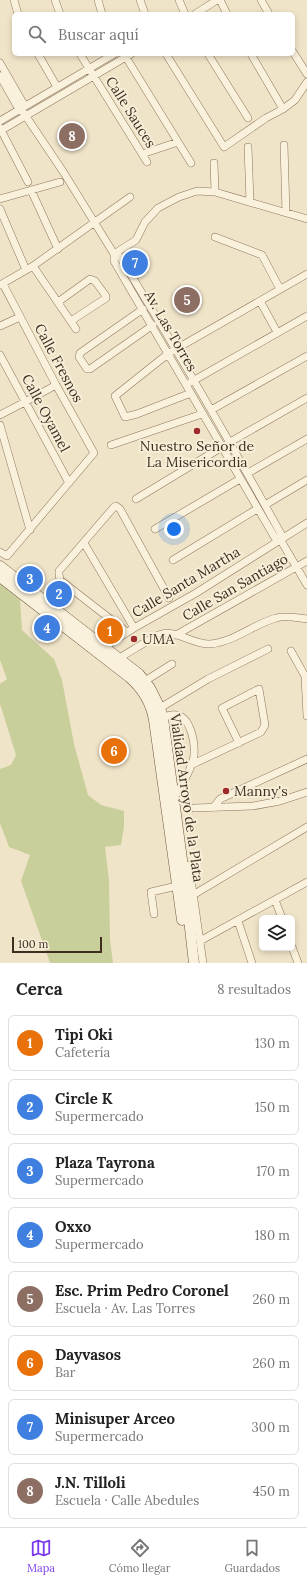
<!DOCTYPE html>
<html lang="es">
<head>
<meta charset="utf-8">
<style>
	body { margin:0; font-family:Lora,serif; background:#f2f2f2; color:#222 }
	.controls { position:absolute; right:12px; bottom:12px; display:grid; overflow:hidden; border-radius:6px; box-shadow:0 2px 6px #0003 }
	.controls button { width:36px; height:36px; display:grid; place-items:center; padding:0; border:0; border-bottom:1px solid #e0e0e0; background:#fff; color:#222; font:20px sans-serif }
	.scale { position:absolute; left:12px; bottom:10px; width:90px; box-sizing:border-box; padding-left:4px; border:2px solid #3d2e20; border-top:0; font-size:11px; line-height:14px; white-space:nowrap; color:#3d2e20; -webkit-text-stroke:3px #f7eed8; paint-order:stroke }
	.you { position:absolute; left:174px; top:529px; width:14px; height:14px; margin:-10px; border:3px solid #fff; border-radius:50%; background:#1a73e8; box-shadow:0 0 0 6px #1a73e833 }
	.badge { display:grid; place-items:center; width:26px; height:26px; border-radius:50%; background:#7c3aed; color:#fff; font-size:13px; font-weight:700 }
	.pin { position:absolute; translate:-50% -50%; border:2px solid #fff; box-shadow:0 1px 4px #0006 }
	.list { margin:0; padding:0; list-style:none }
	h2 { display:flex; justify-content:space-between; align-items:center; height:52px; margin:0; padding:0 16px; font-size:17px }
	h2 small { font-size:13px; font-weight:400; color:#767676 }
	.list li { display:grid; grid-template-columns:26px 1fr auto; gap:12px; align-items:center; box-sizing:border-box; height:56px; margin:0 8px 8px; padding:0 8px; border:1px solid #e0e0e0; border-radius:6px }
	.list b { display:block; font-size:15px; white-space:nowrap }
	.list p { margin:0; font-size:13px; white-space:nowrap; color:#767676 }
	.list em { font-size:13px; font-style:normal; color:#767676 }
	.icon { flex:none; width:22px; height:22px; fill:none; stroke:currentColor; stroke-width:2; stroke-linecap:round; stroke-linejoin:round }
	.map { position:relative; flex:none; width:307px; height:963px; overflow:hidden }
	.search { position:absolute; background:#fff; box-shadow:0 2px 6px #0003; left:12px; right:12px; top:12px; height:44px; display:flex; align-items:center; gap:10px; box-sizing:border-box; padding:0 14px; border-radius:6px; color:#767676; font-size:15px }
	.sheet { height:564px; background:#fff }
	nav { display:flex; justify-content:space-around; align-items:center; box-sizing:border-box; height:56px; border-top:1px solid #e0e0e0; background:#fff; font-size:11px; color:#767676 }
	nav a { display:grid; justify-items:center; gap:2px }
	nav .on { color:#7c3aed }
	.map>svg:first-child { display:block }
	.green { fill:#c9cf9b }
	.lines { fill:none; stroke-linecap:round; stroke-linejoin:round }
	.minor-casing { stroke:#8d765c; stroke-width:8 }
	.secondary-casing { stroke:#6f573f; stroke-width:11 }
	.minor { stroke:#faf1dc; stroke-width:7 }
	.secondary { stroke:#faf1dc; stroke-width:10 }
	.poi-dot { fill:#9e2a2b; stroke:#f7eed8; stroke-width:1.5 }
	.labels { text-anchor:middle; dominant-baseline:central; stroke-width:4; stroke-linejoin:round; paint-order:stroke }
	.street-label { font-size:14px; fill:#3d2e20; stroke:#f7eed8 }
	.poi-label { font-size:14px; fill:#3d2e20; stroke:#f7eed8; text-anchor:start }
</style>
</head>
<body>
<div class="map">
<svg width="307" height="963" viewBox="0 0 307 963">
	<rect width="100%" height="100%" fill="#f0e4c8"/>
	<path class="green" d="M0 584 20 600 22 630 54 659 62 680 74 744 88 795 101 805 124 811V827L121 845 105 847 109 880 110 940 113 963H50L21 881 30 855 9 847 0 823V769L11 765 16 755 0 704V684L7 679 0 660Z"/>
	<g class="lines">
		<defs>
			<path id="minor" d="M14 0 18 14
				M55 0 60 14
				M98 0 102 14
				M140 0 145 14
				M179 0 185 14
				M220 0 227 14
				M261 0 269 14
				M195 14 217 0
				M293 52 307 74
				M38 54 57 87
				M80 54 147 162
				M124 54 191 163
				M166 54 224 147 266 118 283 109 295 100 307 82
				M208 54 248 118
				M251 54 283 109
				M0 63 23 103 21 109
				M0 76 17 106 21 109 64 173 114 254 120 257C176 348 229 440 281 534L280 539
				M0 121 114 54
				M0 128 28 182
				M0 131 131 54
				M284 145 286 213
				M248 147 250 202
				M142 154 178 142
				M214 163 215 192
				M31 190 58 249
				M0 199 60 182
				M0 209 26 270
				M215 237 262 255 280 289
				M114 254V261L275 538 280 539
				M114 254 136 240 145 222 158 208 179 197 197 191 215 192 307 219
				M33 266 76 329
				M0 285 33 266 130 197
				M260 301 277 332
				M58 302 90 279 95 281 106 296V298L71 321
				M143 309 80 353 79 357 87 369H90L153 325
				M0 326 20 317
				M0 355 69 483
				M191 382 307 316
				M191 393 137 414 125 417 115 396 169 353 307 274
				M211 410 307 356
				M0 415 25 402 56 385
				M0 425 30 530
				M230 442 307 398
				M111 445 202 414
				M248 473 307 439
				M136 499 222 447
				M265 505 307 480
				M155 529 240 479
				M280 539 307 585
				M84 543 134 628
				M0 552 7 556 94 453 56 385 3 284
				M173 560 257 509
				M127 632 60 580 59 574V571L114 507 116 506 120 509 169 598
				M176 635 307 561
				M102 650 104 647 134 628 196 593 307 523
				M291 651 306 678
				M119 658C129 653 153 636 162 634 176 630 195 645 210 644 234 642 254 624 276 618 286 615 297 618 307 619
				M305 676 307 716
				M145 681 172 664
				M160 708 208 679 268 649
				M163 718C165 717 169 715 171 715 191 712 195 743 194 756 192 768 180 789 173 799
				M191 765 261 732 265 725 259 689 222 708 239 743
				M194 808 253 806 280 801 307 792
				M213 808 220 799 307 759
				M183 867 189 865 203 963
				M193 895 307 827
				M275 900 282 918
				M154 914 151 892 177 886
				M238 921 252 963
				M200 941 307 882
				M292 947 298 963"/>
			<path id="secondary" d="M0 566 139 674 150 688 160 708 163 718 183 867 194 963
				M0 577 129 677C143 689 151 702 154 720L182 920"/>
		</defs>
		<use href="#minor" class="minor-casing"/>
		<use href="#secondary" class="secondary-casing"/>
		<use href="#minor" class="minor"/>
		<use href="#secondary" class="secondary"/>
	</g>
	<g class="poi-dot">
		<circle cx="197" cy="431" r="4"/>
		<circle cx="134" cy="639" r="4"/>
		<circle cx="226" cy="791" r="4"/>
	</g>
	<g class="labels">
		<g class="street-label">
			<text transform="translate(131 112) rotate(58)">Calle Sauces</text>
			<text transform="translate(171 331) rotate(60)">Av. Las Torres</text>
			<text transform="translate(59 363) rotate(62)">Calle Fresnos</text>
			<text transform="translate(46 413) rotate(62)">Calle Oyamel</text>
			<text transform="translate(186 582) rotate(-31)">Calle Santa Martha</text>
			<text transform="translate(235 587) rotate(-30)">Calle San Santiago</text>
			<text transform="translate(187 798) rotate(82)">Vialidad Arroyo de la Plata</text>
		</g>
		<g class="poi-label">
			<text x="197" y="446" text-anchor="middle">Nuestro Señor de<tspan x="197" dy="16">La Misericordia</tspan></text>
			<text x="142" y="639">UMA</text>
			<text x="234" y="791">Manny's</text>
		</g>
	</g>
</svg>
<div class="controls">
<button><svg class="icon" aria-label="layers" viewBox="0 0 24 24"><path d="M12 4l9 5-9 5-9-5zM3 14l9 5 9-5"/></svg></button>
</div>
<div class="scale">100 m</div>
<div class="you"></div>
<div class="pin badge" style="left:110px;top:631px;background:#e8710a">1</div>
<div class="pin badge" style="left:59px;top:594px;background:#3f7fe0">2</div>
<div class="pin badge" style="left:30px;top:579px;background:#3f7fe0">3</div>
<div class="pin badge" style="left:47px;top:628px;background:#3f7fe0">4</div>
<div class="pin badge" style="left:187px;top:300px;background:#8d6e63">5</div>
<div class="pin badge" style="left:114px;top:751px;background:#e8710a">6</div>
<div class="pin badge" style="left:135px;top:263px;background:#3f7fe0">7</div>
<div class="pin badge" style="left:72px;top:136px;background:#8d6e63">8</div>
<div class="search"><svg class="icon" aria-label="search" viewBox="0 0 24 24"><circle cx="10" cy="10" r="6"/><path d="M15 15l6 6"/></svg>Buscar aquí</div>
</div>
<section class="sheet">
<h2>Cerca<small>8 resultados</small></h2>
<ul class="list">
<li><span class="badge" style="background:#e8710a">1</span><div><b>Tipi Oki</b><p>Cafetería</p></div><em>130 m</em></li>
<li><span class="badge" style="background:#3f7fe0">2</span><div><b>Circle K</b><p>Supermercado</p></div><em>150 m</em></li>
<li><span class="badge" style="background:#3f7fe0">3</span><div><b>Plaza Tayrona</b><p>Supermercado</p></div><em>170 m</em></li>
<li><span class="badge" style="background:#3f7fe0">4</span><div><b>Oxxo</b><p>Supermercado</p></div><em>180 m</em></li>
<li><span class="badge" style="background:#8d6e63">5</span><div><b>Esc. Prim Pedro Coronel</b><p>Escuela · Av. Las Torres</p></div><em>260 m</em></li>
<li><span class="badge" style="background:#e8710a">6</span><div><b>Dayvasos</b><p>Bar</p></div><em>260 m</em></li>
<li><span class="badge" style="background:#3f7fe0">7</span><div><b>Minisuper Arceo</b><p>Supermercado</p></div><em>300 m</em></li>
<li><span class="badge" style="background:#8d6e63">8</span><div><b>J.N. Tilloli</b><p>Escuela · Calle Abedules</p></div><em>450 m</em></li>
</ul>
</section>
<nav>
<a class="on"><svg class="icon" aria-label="map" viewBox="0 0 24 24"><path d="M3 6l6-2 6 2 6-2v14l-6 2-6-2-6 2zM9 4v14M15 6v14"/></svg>Mapa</a>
<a><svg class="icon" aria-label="directions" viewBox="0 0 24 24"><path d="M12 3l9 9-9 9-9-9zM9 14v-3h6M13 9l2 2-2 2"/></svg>Cómo llegar</a>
<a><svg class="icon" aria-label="saved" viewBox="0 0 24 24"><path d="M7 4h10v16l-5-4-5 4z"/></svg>Guardados</a>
</nav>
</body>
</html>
